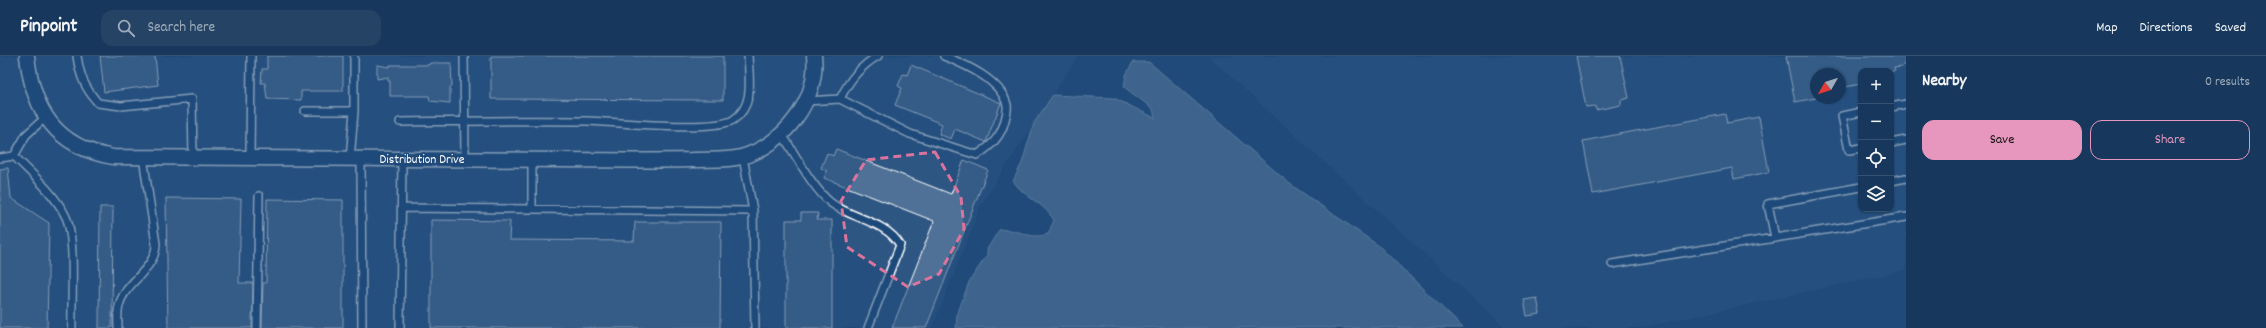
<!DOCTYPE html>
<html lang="en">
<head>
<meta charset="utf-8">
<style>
	body { margin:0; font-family:Dekko,sans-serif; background:#244365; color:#f1f3f6 }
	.controls { position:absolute; right:12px; top:12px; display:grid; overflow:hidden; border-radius:8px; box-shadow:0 1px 3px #0004 }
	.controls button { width:36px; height:36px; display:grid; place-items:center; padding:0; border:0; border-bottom:1px solid #365272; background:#17385c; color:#f1f3f6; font:20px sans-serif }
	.compass { position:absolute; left:1810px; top:12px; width:36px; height:36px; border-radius:50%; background:#17385c; box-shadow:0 1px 3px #0004; rotate:231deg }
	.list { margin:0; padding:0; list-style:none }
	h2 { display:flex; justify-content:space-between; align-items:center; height:52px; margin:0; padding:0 16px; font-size:17px }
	h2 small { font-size:13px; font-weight:400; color:#9eacbb }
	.actions { display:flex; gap:8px; padding:12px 16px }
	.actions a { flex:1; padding:9px 0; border:1px solid #e797bd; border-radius:12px; text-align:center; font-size:14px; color:#e797bd }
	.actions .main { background:#e797bd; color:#111 }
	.icon { flex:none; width:22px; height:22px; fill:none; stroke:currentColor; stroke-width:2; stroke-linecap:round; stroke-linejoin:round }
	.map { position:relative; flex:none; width:1906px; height:272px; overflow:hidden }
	header { display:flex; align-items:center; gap:24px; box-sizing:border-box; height:56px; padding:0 20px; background:#17385c; border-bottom:1px solid #365272 }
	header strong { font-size:19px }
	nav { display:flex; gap:22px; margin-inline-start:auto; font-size:14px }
	.search { width:280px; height:36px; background:#244365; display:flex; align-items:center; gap:10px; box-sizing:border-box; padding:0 14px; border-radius:12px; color:#9eacbb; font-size:15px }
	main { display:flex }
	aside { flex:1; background:#17385c }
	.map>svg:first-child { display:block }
	.built { fill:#2e5683; fill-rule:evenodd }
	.water { fill:#6583a4; stroke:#a3b5c8 }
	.building { fill:#507197; stroke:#fff }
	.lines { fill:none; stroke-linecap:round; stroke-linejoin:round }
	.service-casing { stroke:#fff; stroke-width:10 }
	.minor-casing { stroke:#fff; stroke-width:17 }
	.service { stroke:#1f4a7a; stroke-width:7 }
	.minor { stroke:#1f4a7a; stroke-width:14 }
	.marked { fill:none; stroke:#da749d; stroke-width:3; stroke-dasharray:8 5; stroke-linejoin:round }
	.labels { text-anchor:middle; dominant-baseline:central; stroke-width:3; stroke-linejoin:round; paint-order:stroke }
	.street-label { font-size:13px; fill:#fff; stroke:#1f4a7a }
</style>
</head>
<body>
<header>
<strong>Pinpoint</strong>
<div class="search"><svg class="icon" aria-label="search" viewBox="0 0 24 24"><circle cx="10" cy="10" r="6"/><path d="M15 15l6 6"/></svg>Search here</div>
<nav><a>Map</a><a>Directions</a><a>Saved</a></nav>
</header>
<main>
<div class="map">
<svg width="1906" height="272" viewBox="0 0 1906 272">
	<rect width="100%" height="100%" fill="#1f4a7a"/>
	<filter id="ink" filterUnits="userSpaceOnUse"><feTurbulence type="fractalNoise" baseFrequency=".025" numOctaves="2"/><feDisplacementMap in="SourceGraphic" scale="8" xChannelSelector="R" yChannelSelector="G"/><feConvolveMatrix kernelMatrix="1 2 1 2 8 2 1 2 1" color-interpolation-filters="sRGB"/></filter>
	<g filter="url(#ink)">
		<path class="built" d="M0 0H1078L982 147 932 272H0Z
			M1208 0H1906V214L1640 272H1506ZM1861 15H1891V153H1861ZM1816 18H1840V42H1816Z"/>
		<path class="water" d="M1133 6H1149L1290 128 1379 190 1463 272H956L957 259 969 226 987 199V193L999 174C1019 171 1028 185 1048 178L1054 164C1042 145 1027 144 1013 125L1022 107 1034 67 1053 39 1114 42 1155 62 1153 53 1124 31 1126 19Z"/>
		<path class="building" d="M100 0H155L158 29 104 36Z
			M267 0H343V35H301V44L267 43 265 27H261L262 13H267Z
			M491 0H723V44L491 43Z
			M1576 0H1620L1629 42 1621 44V49L1596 54 1595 50 1586 51Z
			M1786 0H1906V5L1902 11 1894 12 1895 15H1861V28L1840 32V18H1816V42L1795 46Z
			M430 7H451L452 31H450V47L430 45 429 40H390V25H388V21L377 23V9L390 11V9H429Z
			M911 9 1001 47 986 86 955 73 951 83 939 78 942 68 895 49 902 32 898 30 903 18 907 19Z
			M1725 58 1727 67 1759 61 1769 116 1734 123 1732 112 1593 138 1583 85Z
			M836 93 951 138 964 104 988 114 926 272H892L934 165 824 122 827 115 821 112 827 97 833 100Z
			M8 112 11 142 49 167 47 272H0V113Z
			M166 142 241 143 239 227H253L252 272H168Z
			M267 143 343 144V272H262L263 227H266Z
			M100 151H113L112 272H99Z
			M801 157H818L817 164H832V272H786V164H801Z
			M431 164 510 165 509 184 634 185 635 166H721L720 272H431Z
			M1537 242 1540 258 1527 260 1524 244Z"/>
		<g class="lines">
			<defs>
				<path id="service" d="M77 0C80 21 85 32 98 47L121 50 192 43 193 102
					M464 0 465 104
					M878 0C860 10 849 24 840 43L910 78 977 99C991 90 1001 81 1005 64 1006 60 1008 54 1007 49 1001 24 966 9 944 0
					M806 45 840 43
					M1891 51 1906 48
					M305 55H354L350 104
					M354 55V0
					M1861 56 1842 60 1849 94 1861 92
					M400 66C463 65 526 64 588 65 616 66 713 76 733 64 755 50 749 22 748 0
					M781 77C795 97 812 132 831 147 852 163 886 165 900 189L868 272
					M1891 87 1906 84
					M14 100 26 79 46 61
					M743 101 753 155 755 272
					M0 102 14 100C32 118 55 138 66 161 76 183 71 246 72 272
					M250 103 251 0
					M361 104 362 272
					M1891 125 1906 122
					M402 152 753 155
					M532 153V104
					M1775 182 1768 148 1861 131
					M1612 208 1906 161
					M118 272C118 265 117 257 119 250 124 226 156 214 156 188L143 101
					M257 272 259 140
					M400 272 402 104"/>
				<path id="minor" d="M27 0C33 55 56 91 113 101 263 103 412 104 561 104 605 104 648 105 692 104 708 103 726 105 741 101 783 90 819 44 814 0"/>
			</defs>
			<use href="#service" class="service-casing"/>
			<use href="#minor" class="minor-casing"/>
			<use href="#service" class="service"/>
			<use href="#minor" class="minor"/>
		</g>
	</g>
	<path d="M0 0H1906V272H0ZM935 96 961 141 964 173 939 218 908 231 847 191 841 145 866 104Z" fill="#1f4a7a" fill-opacity=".55" fill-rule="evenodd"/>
	<path class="marked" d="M935 96 961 141 964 173 939 218 908 231 847 191 841 145 866 104Z"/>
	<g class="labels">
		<g class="street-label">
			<text x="422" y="104">Distribution Drive</text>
		</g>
	</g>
</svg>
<div class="controls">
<button>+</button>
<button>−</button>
<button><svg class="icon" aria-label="locate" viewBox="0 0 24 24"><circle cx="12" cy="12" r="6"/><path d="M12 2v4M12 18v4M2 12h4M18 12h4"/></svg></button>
<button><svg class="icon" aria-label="layers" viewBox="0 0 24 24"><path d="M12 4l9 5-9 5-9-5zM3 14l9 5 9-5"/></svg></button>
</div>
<svg class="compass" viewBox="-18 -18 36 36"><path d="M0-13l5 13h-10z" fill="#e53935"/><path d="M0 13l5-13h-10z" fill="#9eacbb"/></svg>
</div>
<aside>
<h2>Nearby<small>0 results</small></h2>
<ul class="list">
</ul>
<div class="actions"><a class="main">Save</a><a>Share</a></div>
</aside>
</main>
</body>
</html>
